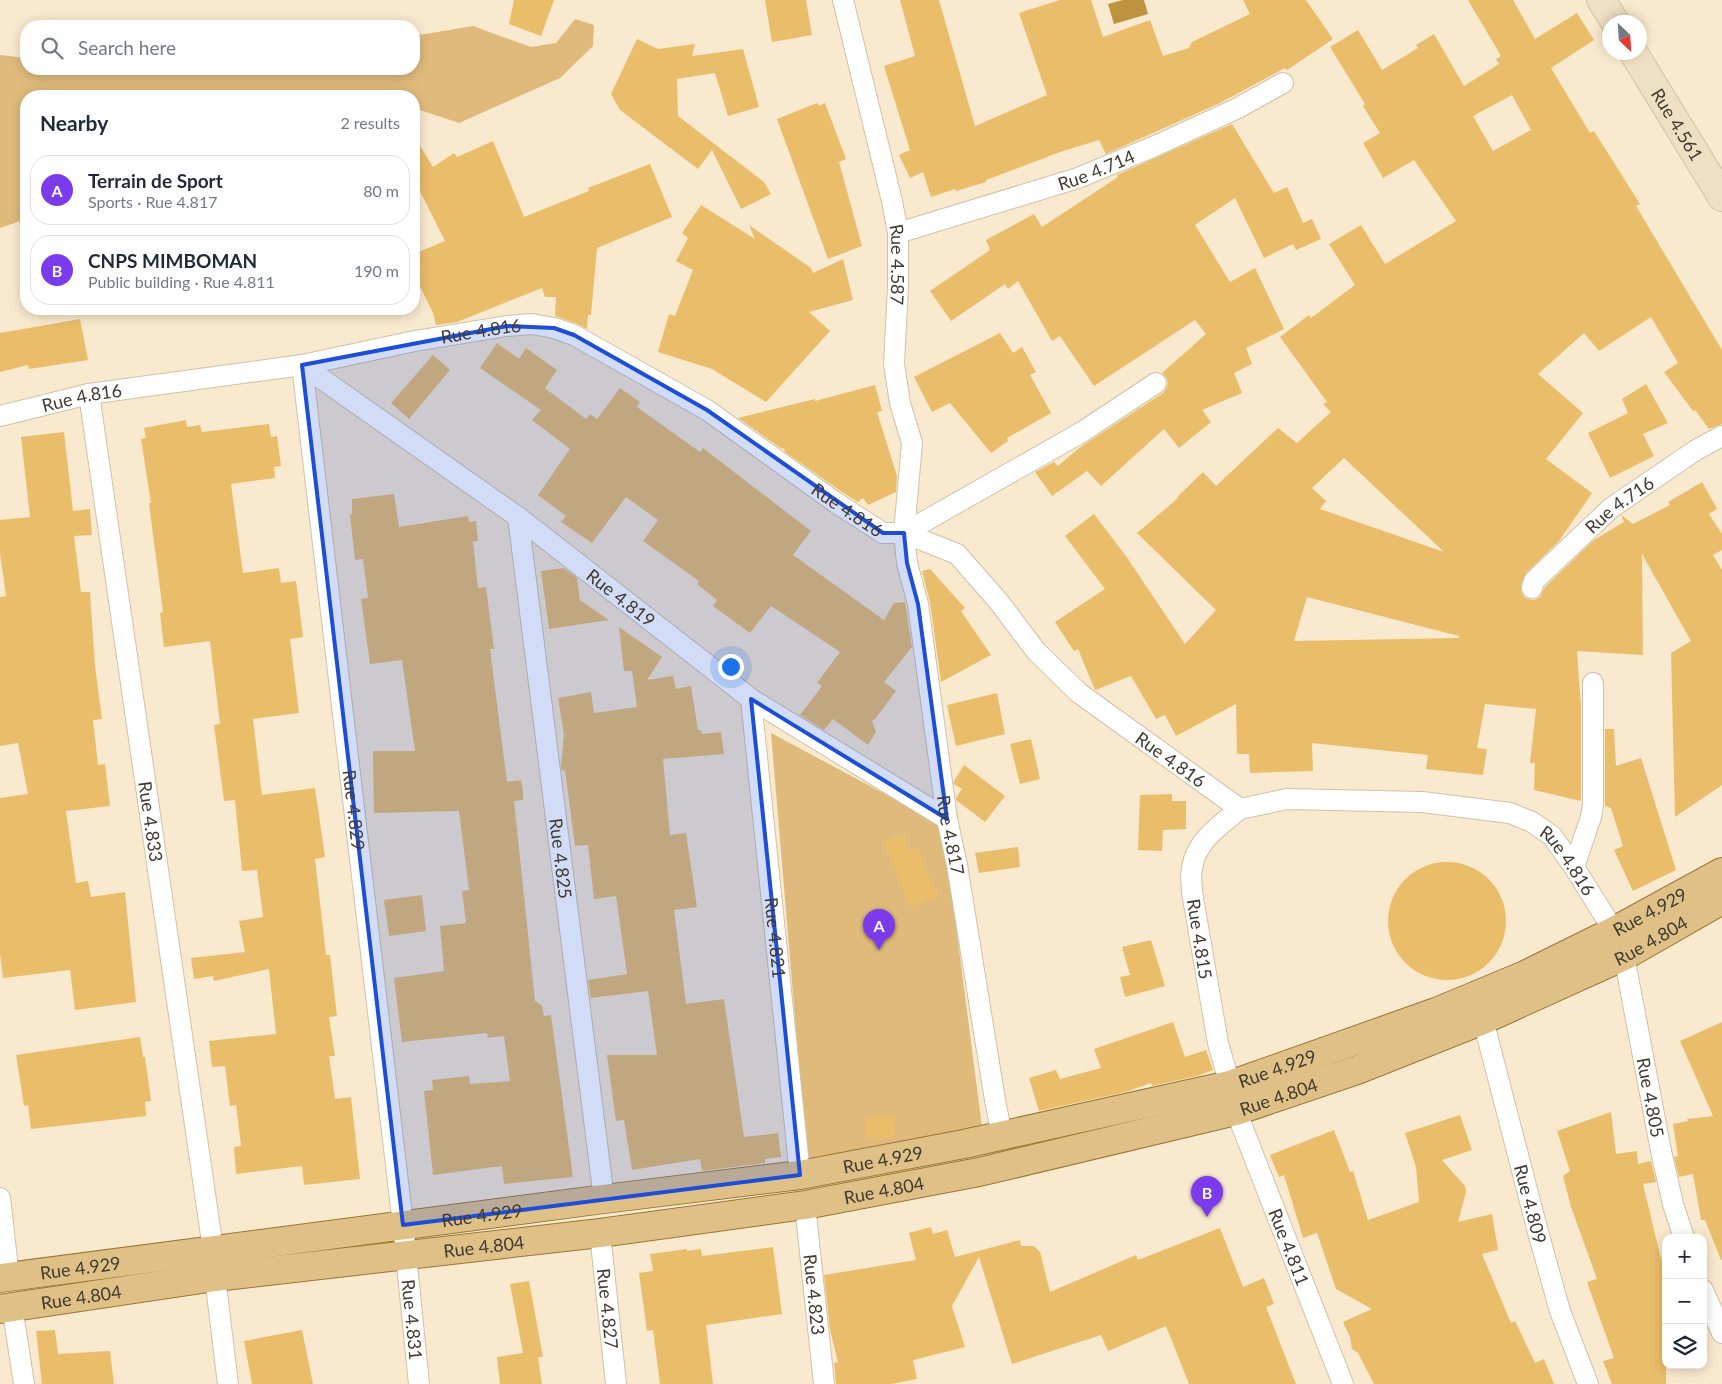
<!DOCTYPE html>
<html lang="en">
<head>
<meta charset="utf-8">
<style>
	body { margin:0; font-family:Lato,sans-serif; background:#f2f2f3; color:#1f2937 }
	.controls { position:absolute; right:15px; bottom:15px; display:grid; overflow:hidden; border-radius:10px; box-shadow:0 2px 12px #0003 }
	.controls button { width:45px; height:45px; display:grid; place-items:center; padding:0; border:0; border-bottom:1px solid #e0e1e3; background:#fff; color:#1f2937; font:25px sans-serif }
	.compass { position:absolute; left:1602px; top:15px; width:45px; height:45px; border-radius:50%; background:#fff; box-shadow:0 2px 12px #0003; rotate:155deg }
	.you { position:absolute; left:730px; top:666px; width:18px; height:18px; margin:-12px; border:4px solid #fff; border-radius:50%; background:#1a73e8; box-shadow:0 0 0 8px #1a73e833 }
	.badge { display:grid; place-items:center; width:32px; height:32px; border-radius:50%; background:#7c3aed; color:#fff; font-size:16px; font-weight:700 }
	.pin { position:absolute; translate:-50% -41px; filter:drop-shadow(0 1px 2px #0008) }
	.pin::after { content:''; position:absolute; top:26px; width:18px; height:15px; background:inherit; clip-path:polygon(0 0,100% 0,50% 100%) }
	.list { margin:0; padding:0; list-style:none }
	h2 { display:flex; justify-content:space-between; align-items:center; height:65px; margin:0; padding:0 20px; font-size:21px }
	h2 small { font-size:16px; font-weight:400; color:#747a83 }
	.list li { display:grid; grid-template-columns:32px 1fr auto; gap:15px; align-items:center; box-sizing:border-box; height:70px; margin:0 10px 10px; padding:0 10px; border:1px solid #e0e1e3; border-radius:20px }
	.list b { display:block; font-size:19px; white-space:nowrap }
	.list p { margin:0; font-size:16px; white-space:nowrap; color:#747a83 }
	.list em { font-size:16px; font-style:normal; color:#747a83 }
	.icon { flex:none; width:28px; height:28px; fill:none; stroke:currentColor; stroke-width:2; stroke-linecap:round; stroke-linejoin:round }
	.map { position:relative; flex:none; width:1722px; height:1384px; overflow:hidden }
	.search { position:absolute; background:#fff; box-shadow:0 2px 12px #0003; left:20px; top:20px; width:400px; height:55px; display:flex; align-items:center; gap:12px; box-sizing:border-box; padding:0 18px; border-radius:20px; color:#747a83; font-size:19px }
	.panel { position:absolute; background:#fff; box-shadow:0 2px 12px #0003; left:20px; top:90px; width:400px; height:225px; border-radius:20px }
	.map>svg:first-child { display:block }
	.green { fill:#dfba7b }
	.water { fill:#be933f }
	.building { fill:#eabd6b; fill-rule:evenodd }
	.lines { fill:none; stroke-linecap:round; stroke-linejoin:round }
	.street-casing { stroke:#d1c1a7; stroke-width:22 }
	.secondary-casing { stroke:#d1c1a7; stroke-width:30 }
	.primary-casing { stroke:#997735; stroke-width:30 }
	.street { stroke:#fff; stroke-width:20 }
	.secondary { stroke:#efe0c3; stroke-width:28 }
	.primary { stroke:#dfc187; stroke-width:28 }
	.marked { fill:#1d4ed8; fill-opacity:0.2; stroke:#1d4ed8; stroke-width:4; stroke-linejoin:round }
	.labels { text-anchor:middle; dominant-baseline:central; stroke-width:4; stroke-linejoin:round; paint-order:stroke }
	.street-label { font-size:18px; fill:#403a30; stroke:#fff }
</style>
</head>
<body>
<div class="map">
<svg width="1722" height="1384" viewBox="0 0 1722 1384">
	<rect width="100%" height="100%" fill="#f9e9ce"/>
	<path class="green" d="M575 19 594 25 593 46 560 78 459 123 417 109 414 110V96H26V219L0 228V55L26 58V69H414V36L473 26 531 47 556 43Z
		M771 733 943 825 983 1135 807 1160Z"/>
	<path class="water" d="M1123 0H1144L1148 14 1114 24 1108 4Z"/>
	<path class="building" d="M514 0H554L541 36 509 24Z
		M765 0H806L812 35 772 42Z
		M900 0H939L975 126 1047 95 1019 13 1060 0H1091L1103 37 1150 20 1163 56 1189 48 1192 42 1250 14 1243 0H1306L1333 39 1287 70 1285 68 1220 103 1106 154 1099 140 1063 151 986 180V182L956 191 955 189 931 197 923 172 910 178 899 155 910 150 884 66 915 56Z
		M1468 0H1513L1535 39 1577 13 1594 40 1551 68 1590 133 1594 131 1640 204 1636 206 1722 350V424L1709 429 1695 410 1693 411 1664 372 1678 363 1651 317 1599 351 1584 333 1538 374 1583 413 1546 459 1592 493 1559 541 1526 573 1521 585V591L1524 597 1528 599 1534 600 1540 597 1545 587 1594 540 1624 522 1621 515 1633 524 1670 505 1668 502 1702 482 1717 509 1709 514 1722 534V550L1713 555 1722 570V785L1675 817 1671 653 1691 641 1642 554 1643 655 1577 651 1581 707V801L1534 790 1535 763H1530L1536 709 1485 704 1477 748 1487 749 1483 775 1426 769 1428 755 1312 743 1313 771 1250 773 1249 754H1237L1236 704 1176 736 1165 715 1156 719 1131 676 1095 690 1078 649 1074 651 1055 622 1105 589 1065 536 1094 514 1126 556 1185 644 1216 610 1137 533 1178 498 1177 497 1203 472 1216 486 1278 428 1297 443 1331 412 1323 404 1327 402 1280 337 1309 315 1311 318 1355 285 1329 244 1361 225 1385 264 1456 221 1414 160 1383 178 1363 143 1380 133 1363 106 1365 104 1330 47 1358 30 1382 70 1418 48 1416 45 1434 34 1464 86 1499 64 1496 59 1501 56ZM1512 95 1531 130 1493 151 1473 116ZM1344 458 1444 552 1320 509 1326 501 1312 488ZM1307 597 1459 636V638L1294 641Z
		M637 39 658 49 695 44 692 56 743 49 759 107 728 116 715 73 677 79 678 116 764 182 771 194 741 209 712 150 698 169 620 110 611 94Z
		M817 103 819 106 825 103 846 159 839 162 862 246 828 259 777 119Z
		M1232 124 1274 193 1287 187 1303 223 1312 219 1321 239 1296 250 1293 244 1264 258 1235 198 1195 225 1230 282 1255 268 1284 329 1246 348 1252 364 1234 373 1242 393 1202 410 1211 422 1179 448 1164 429 1101 486 1087 471 1052 496 1035 472 1054 462 1058 466 1079 448 1163 393 1166 389 1168 383 1166 377 1162 373 1206 334 1195 320 1094 386 1060 336 1052 341 1018 281 1008 289 1005 284 951 321 930 291 990 250 986 240 1034 214 1042 227 1118 177 1117 175Z
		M414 136 433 167 454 153 457 157 493 141 524 217 589 191 588 188 650 164 672 217 597 248 591 315H588L587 329 578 324 555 316 556 297H545L542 288 457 322 436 325 433 313 414 274V254L445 241 414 179Z
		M701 205 755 239 749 225 811 268 813 273 843 259 853 300 809 312 830 331 766 402 712 369 658 352 669 314 675 316 693 270 676 261 688 238 682 233Z
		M80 319 88 360 29 369 28 365 0 372V333Z
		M1000 333 1013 353 1022 347 1036 372 1030 375 1051 413 1007 438 1008 441 991 453 950 403 932 412 914 377Z
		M497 343 519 359 526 348 557 370 545 388 586 419 590 414 597 419 620 388 640 402 637 407 700 452 703 448 811 531 793 555 884 620 894 603 905 602 912 647 884 682 896 691 875 719 872 721 876 732 868 745 833 719 824 730 800 715 822 686 817 683 840 652 771 606 750 633 713 606 717 600 697 584 699 581 643 541 658 520 626 497 592 543 561 522 566 516 538 495 570 449 532 420 541 410 480 368Z
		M433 355 450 370 409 419 391 403Z
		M1646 384 1668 423 1643 434 1654 456 1610 478 1588 433 1628 413 1622 399Z
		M875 385 882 411 877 412 897 476 896 492 868 505 863 498 858 502 842 492 785 452 784 448 782 449 738 418 815 399V401Z
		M186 420 187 427 200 425 202 432 269 424 271 437 277 436 281 466 274 467 275 478 231 484 243 573 279 568 281 583 296 581 303 637 290 639 299 713 253 719 262 795 315 788 325 857 315 859 326 955H330L337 1016 329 1017 335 1056H329L335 1099 351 1097 360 1179 304 1185 302 1166 236 1174 234 1147 241 1146 236 1105 230 1106 225 1066 212 1067 209 1041 276 1034 269 969 214 981 213 976 194 979 191 958 245 952 239 921 263 917 257 870 242 871 235 800 224 801 214 725 220 724 210 641 164 647 160 613 163 612 149 503H151L141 439 146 438 144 428Z
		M64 432 73 511 90 509 92 535 74 536 81 592H90L95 666 102 719 93 720 98 765 105 764 110 806 66 811 76 883 88 881 91 897 125 892 136 1002 75 1010 70 970 3 978 0 954V798L28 794 18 743 0 746V597L6 596 0 553V520L30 517 21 437Z
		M394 494 399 527 468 516 469 522 476 521 478 541 473 542 478 588 486 587 494 649H490L507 782 521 780 523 791V800L514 801 535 1001 542 1006 544 1016 551 1015 573 1177 504 1184 502 1166 433 1175 424 1091 433 1090 432 1080 469 1076 470 1084 510 1081 504 1036 488 1038 487 1033 402 1042 394 978 444 971 440 926 466 923 462 891 469 890 459 811 374 813 373 751H415L402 660 370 664 361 599 368 598 363 559 355 560 350 515 352 514V499Z
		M564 568 577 578 580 600 609 620 549 629 541 571Z
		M930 569 965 608 961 611 991 655 941 682 930 602 922 571Z
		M619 627 662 657 647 680 673 676 676 689 691 686 698 730H701L702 734 721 732 724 754 663 759 670 835 686 833 697 907 674 910 686 1004 724 999 744 1137 778 1133 781 1157 765 1159V1163L702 1171 700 1159 632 1170 624 1120 616 1121 607 1055H657L648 991 591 998 588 980 627 974 616 896 594 899 588 845 575 846 565 770 562 771 561 767 564 734 558 698 591 692 594 713 637 707 632 671H624Z
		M997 693 1005 734 956 746 947 705Z
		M1605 729H1614L1616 766 1641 758 1676 870 1633 891 1614 850 1623 846 1611 808 1605 806Z
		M1031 739 1040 779 1020 784 1010 744Z
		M964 765 1005 796 985 822 956 800V798L962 789 954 784V781Z
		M1172 794V801H1186V829L1163 830 1162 851 1138 850 1140 795Z
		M904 834 909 851 917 847 938 896 911 908 883 841Z
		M1018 847 1020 867 979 873 975 853Z
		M1388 921a59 59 0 1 1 118 0a59 59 0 1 1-118 0Z
		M422 895 426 931 389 936 384 900Z
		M1151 940 1165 986 1125 997 1120 977 1130 975 1122 947Z
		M1173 1022 1185 1057 1206 1050 1213 1070 1197 1076 1152 1086 1151 1083 1126 1092 1039 1111 1029 1078 1056 1070 1060 1079 1101 1068 1094 1049Z
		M1722 1022V1260H1721L1705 1220H1701L1693 1174 1679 1177 1674 1157 1678 1156 1673 1124 1688 1121 1687 1119 1713 1116 1680 1041Z
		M140 1037 143 1057H145L151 1101 145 1102 146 1116 31 1129 28 1105 24 1106 16 1055Z
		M1611 1112 1616 1154 1637 1151 1638 1164 1651 1161 1656 1182 1643 1184 1660 1255 1666 1270V1384H1612L1603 1361 1614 1358 1587 1282 1597 1279 1571 1207 1563 1176 1570 1171 1557 1131Z
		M1460 1115 1472 1150 1442 1160 1465 1186 1466 1192 1458 1222 1492 1214 1498 1250 1482 1254 1511 1323 1515 1321 1535 1363 1544 1359 1554 1384H1374L1358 1353 1352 1349 1350 1337 1343 1322 1372 1309 1336 1289 1317 1233 1303 1238 1284 1175 1279 1177 1270 1155 1334 1130 1350 1172 1353 1171 1368 1220 1419 1202 1416 1167 1405 1133Z
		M894 1116 895 1138 866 1139V1117Z
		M931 1227 933 1234 947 1230 955 1257 1020 1240 1021 1246H1034L1040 1252 1050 1292 1136 1255 1138 1260 1220 1228 1243 1287 1264 1278 1274 1304 1266 1307 1296 1384H1189L1166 1326 1108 1351 1101 1335 1012 1364 979 1257 952 1306 965 1347 913 1360 917 1379 891 1384H836L834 1363 838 1362 830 1330 824 1275 916 1260 909 1233Z
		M773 1247 782 1314 706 1325 713 1384H660L653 1330 647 1331 639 1273 653 1271 650 1254 687 1249V1251L701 1249 702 1256Z
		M529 1281 543 1357H538L542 1384H500L497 1357 523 1353 510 1284Z
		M55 1330 58 1354 110 1351 114 1384H42L36 1331Z
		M302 1330 313 1384H252L244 1341Z"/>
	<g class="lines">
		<defs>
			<g id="street">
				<path id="s1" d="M843 0 892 201 898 233V287L894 364 900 403 912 443 904 533 907 563 918 604 947 819 957 865 995 1100 1002 1136"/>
				<path id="s2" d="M898 233 1078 178 1155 146 1236 109 1283 83"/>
				<path id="s3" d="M302 365 403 1225 419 1384"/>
				<path id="s4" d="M302 365 518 517 751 699 947 819"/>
				<path id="s5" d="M89 394 213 1249"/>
				<path id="s6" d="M0 416 89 394 302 365 415 341 507 326 532 324 554 328 574 335 707 410 835 502 883 533H904L957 554 999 602 1036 651 1079 693 1240 809 1287 799 1422 802 1510 813 1532 822 1552 836 1574 867 1614 931"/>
				<path id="s7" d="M518 517 604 1199"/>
				<path d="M904 533 1082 432 1156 383"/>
				<path id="s8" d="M1532 588 1534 581 1611 508 1696 450 1722 436"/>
				<path id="s9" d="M751 699 800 1175"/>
				<path d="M1574 867 1591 817 1593 804V683"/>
				<path id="s10" d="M1624 956 1661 1151 1673 1204 1684 1238"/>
				<path id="s11" d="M1483 1020 1538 1232 1560 1311 1588 1384"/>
				<path d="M1230 1085 1218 1043 1192 892C1192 885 1190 876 1192 868 1196 841 1220 825 1240 809"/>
				<path id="s12" d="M1236 1111 1343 1384"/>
				<path d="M0 1198 9 1277"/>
				<path id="s13" d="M805 1205 824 1384"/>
				<path id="s14" d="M600 1233 616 1384"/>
				<path d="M215 1277 228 1384"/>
				<path d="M1703 1290 1722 1333"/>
				<path d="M12 1306 24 1384"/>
			</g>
			<g id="secondary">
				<path d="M1601 0 1615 22"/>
				<path id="s15" d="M1633 52 1722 197"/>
			</g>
			<g id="primary">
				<path id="s16" d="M0 1278 604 1199 800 1175 964 1144 1230 1085 1436 1012 1525 975 1614 931 1722 872"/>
				<path id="s17" d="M0 1309 215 1277 600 1233 805 1205 979 1172 1236 1111 1357 1070 1483 1020 1624 956 1722 900"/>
			</g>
		</defs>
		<use href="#street" class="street-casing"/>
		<use href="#secondary" class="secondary-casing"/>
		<use href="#primary" class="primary-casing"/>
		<use href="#street" class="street"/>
		<use href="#secondary" class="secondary"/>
		<use href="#primary" class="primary"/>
	</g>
	<path class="marked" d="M507 326 554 328 574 335 707 410 883 533H904L907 563 918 604 947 819 751 699 800 1175 403 1225 302 365Z"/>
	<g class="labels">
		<g class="street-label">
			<text stroke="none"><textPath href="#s15" startOffset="85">Rue 4.561</textPath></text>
			<text stroke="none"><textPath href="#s2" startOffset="208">Rue 4.714</textPath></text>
			<text stroke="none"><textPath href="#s1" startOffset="271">Rue 4.587</textPath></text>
			<text stroke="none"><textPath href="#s6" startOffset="489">Rue 4.816</textPath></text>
			<text stroke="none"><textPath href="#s6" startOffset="84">Rue 4.816</textPath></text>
			<text stroke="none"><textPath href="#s8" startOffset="122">Rue 4.716</textPath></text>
			<text stroke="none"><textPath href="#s6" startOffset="909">Rue 4.816</textPath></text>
			<text stroke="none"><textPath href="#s4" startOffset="395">Rue 4.819</textPath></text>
			<text stroke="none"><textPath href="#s6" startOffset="1328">Rue 4.816</textPath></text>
			<text stroke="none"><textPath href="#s3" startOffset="448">Rue 4.829</textPath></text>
			<text stroke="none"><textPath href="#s5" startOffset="432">Rue 4.833</textPath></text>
			<text stroke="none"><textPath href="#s1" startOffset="848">Rue 4.817</textPath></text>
			<text stroke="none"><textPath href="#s7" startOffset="344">Rue 4.825</textPath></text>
			<text stroke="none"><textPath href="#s6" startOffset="1762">Rue 4.816</textPath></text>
			<text stroke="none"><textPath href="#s16" startOffset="1701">Rue 4.929</textPath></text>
			<text stroke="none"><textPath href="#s9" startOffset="240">Rue 4.821</textPath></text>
			<text transform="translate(1200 939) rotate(81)">Rue 4.815</text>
			<text stroke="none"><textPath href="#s17" startOffset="1702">Rue 4.804</textPath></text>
			<text stroke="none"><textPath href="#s16" startOffset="1296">Rue 4.929</textPath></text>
			<text stroke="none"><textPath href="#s17" startOffset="1298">Rue 4.804</textPath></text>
			<text stroke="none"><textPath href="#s10" startOffset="144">Rue 4.805</textPath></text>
			<text stroke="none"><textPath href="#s16" startOffset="891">Rue 4.929</textPath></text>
			<text stroke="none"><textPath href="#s17" startOffset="892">Rue 4.804</textPath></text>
			<text stroke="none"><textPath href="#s11" startOffset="190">Rue 4.809</textPath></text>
			<text stroke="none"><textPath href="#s16" startOffset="486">Rue 4.929</textPath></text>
			<text stroke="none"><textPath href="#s17" startOffset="488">Rue 4.804</textPath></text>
			<text stroke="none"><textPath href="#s12" startOffset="146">Rue 4.811</textPath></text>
			<text stroke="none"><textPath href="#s16" startOffset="81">Rue 4.929</textPath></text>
			<text stroke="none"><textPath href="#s13" startOffset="90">Rue 4.823</textPath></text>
			<text stroke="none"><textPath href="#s17" startOffset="82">Rue 4.804</textPath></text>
			<text stroke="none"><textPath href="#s14" startOffset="76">Rue 4.827</textPath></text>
			<text stroke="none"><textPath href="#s3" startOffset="961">Rue 4.831</textPath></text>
		</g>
	</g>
</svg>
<div class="controls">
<button>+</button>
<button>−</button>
<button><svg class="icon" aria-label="layers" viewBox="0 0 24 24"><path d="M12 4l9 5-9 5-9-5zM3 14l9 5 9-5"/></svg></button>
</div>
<svg class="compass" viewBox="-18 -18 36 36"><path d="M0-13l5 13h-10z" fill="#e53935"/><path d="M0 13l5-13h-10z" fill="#747a83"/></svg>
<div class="you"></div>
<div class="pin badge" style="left:879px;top:950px">A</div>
<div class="pin badge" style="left:1207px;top:1217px">B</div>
<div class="search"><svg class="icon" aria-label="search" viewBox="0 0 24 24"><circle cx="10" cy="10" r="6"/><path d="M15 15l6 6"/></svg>Search here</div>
<section class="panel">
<h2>Nearby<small>2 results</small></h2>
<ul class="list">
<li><span class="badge">A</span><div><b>Terrain de Sport</b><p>Sports · Rue 4.817</p></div><em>80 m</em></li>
<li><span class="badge">B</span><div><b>CNPS MIMBOMAN</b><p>Public building · Rue 4.811</p></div><em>190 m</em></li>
</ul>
</section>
</div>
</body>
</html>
